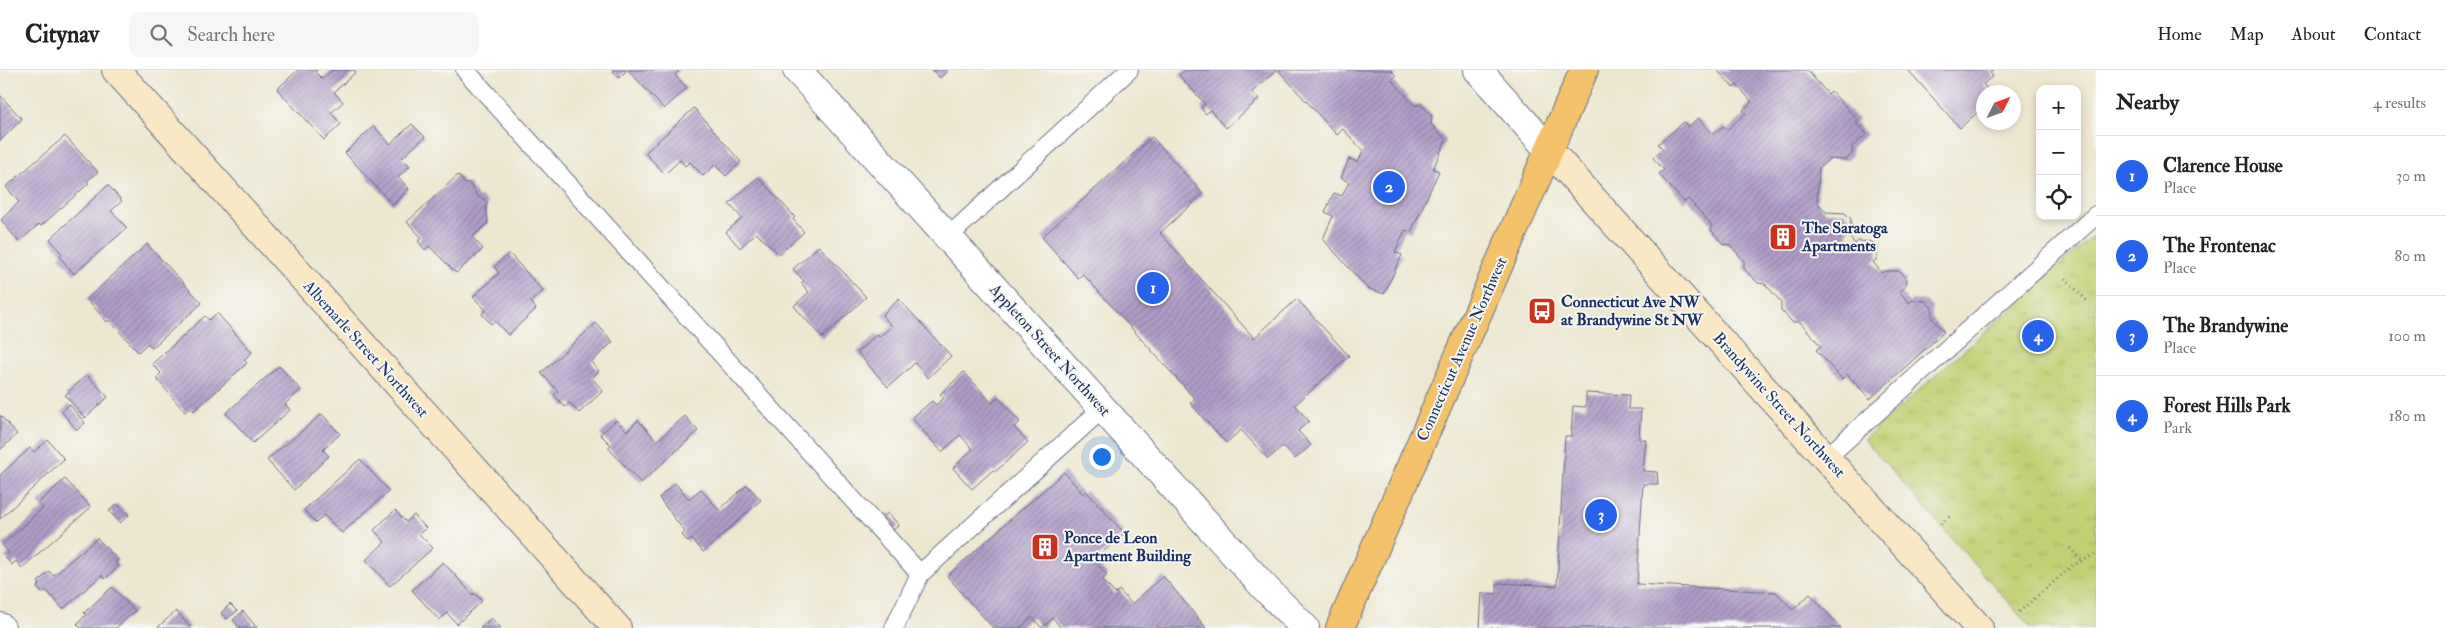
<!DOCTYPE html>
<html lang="en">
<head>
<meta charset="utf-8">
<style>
	body { margin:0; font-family:"IM FELL Double Pica",serif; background:#f6f6f6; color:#222 }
	.controls { position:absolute; right:15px; top:15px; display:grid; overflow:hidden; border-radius:10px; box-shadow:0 2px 8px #0003 }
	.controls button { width:45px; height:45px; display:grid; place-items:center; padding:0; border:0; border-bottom:1px solid #e0e0e0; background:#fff; color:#222; font:25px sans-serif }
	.compass { position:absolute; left:1976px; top:15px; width:45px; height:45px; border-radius:50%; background:#fff; box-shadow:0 2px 8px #0003; rotate:48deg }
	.you { position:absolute; left:1101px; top:386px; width:18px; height:18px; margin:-12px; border:4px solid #fff; border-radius:50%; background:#1a73e8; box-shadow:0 0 0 8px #1a73e833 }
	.badge { display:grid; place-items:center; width:32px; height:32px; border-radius:50%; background:#2563eb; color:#fff; font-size:16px; font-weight:700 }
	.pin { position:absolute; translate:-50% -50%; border:2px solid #fff; box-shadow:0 1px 5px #0006 }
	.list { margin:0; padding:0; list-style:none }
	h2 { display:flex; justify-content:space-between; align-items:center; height:65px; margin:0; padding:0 20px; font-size:21px }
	h2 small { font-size:16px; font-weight:400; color:#767676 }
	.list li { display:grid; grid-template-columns:32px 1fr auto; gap:15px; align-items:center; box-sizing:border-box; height:80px; padding:0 20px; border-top:1px solid #e0e0e0 }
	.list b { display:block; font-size:19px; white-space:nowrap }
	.list p { margin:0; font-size:16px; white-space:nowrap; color:#767676 }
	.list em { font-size:16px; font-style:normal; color:#767676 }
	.icon { flex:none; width:28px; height:28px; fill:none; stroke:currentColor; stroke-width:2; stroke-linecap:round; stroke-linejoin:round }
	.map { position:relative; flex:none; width:2096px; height:558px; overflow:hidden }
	header { display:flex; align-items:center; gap:30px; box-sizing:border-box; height:70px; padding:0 25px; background:#fff; border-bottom:1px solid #e0e0e0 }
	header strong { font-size:24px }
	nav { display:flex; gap:28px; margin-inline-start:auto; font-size:18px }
	.search { width:350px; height:45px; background:#f6f6f6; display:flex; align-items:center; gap:12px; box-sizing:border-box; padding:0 18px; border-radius:10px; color:#767676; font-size:19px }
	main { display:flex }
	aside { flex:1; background:#fff }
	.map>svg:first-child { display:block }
	.park { fill:url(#park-tufts); stroke:#6e8068 }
	.building { fill:url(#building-hatch) }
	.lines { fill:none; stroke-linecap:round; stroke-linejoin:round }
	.lane-casing { stroke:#646f86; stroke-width:20 }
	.street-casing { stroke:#646f86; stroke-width:30 }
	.secondary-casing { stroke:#646f86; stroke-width:30 }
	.primary-casing { stroke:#646f86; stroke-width:30 }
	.path { stroke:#646f86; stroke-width:3; stroke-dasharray:1 4; stroke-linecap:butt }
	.lane { stroke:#fff; stroke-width:18 }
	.street { stroke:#fff; stroke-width:28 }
	.secondary { stroke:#fae7c3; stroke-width:28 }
	.primary { stroke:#f3c26a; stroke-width:28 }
	.labels { text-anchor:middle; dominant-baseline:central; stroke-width:4; stroke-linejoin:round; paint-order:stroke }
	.poi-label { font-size:16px; font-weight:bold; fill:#1b2f5e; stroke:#f6f6f2; text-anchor:start }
	.street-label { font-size:16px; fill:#1b2f5e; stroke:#f6f6f2 }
</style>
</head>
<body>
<header>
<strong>Citynav</strong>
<div class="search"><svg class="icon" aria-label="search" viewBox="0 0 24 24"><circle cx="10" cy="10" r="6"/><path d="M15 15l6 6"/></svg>Search here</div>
<nav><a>Home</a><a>Map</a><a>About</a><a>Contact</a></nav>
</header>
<main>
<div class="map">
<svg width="2096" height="558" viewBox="0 0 2096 558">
	<defs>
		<pattern id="park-tufts" width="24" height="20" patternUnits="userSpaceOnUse" patternTransform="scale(1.25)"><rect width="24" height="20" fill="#c1d072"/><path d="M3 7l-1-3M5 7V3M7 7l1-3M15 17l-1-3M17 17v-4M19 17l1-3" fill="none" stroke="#a5b365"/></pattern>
		<pattern id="building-hatch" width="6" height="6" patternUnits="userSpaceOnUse" patternTransform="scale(1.25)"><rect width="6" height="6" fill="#b19cc8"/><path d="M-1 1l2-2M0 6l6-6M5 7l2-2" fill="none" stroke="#8f80a6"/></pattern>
	</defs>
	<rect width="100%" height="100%" fill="#f6f6f2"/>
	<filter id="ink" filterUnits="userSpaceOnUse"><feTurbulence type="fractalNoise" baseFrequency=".02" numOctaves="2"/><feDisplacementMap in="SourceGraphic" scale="10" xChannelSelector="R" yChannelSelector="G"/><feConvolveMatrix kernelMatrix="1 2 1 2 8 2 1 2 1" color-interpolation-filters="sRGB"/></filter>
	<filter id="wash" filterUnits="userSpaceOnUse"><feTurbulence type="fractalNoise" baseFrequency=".0096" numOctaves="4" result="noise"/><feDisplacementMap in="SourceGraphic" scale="20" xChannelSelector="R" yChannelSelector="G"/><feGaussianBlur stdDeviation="1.12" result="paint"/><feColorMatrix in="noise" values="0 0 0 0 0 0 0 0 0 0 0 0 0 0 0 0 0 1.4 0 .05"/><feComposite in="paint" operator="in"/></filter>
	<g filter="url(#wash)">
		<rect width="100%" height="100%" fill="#ede7cf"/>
		<path class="park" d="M2096 163V558H2031L1864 369Z"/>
		<g id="blocks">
			<path class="building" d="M298 0H317L315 2 322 9 332 0H354L356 2 334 22 343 32 331 43 341 54 324 70 277 19Z
				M612 0H627L619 8Z
				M628 0H680L675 5 687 18 664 39Z
				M932 0H948L940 8Z
				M1185 0H1277L1252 22 1259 29 1226 58 1210 40 1206 44 1201 38 1205 34 1179 5Z
				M1278 0H1391L1396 6 1392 10 1414 35H1422L1432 46 1431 54 1446 70 1433 99 1439 101 1411 162 1405 160 1395 182 1402 185 1384 224 1367 218 1323 169 1333 146 1325 142 1334 123 1342 126 1349 112 1341 108 1349 89 1358 92 1363 81 1343 59 1337 65Z
				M1717 0H1807L1828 24 1831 21 1858 50 1855 52 1867 64 1852 77V85L1846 90 1829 89 1819 98 1817 132 1826 142 1845 143 1851 149 1850 159 1846 163 1855 174 1858 171 1872 172 1878 178 1877 189 1873 192 1882 203 1884 201H1899L1906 209 1905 217 1900 222 1909 233 1912 230 1926 231 1932 238V248L1944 262 1870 329 1847 304 1842 309 1816 280 1821 276 1800 252H1792L1781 240V232L1765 214 1758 213 1744 199V191L1730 175 1723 174 1711 160V154L1688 129 1684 132 1659 104 1664 100 1653 88 1663 79 1658 74 1684 52 1688 57 1698 48 1713 64 1723 56 1727 60 1746 43 1743 40 1752 32 1737 15 1734 18Z
				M1908 0H1994L1990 3 1993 6 1983 14 1988 20 1987 22H1984V31L1979 41 1960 58Z
				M0 25 22 49 0 71Z
				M694 38 741 92 726 106 715 95 703 106 690 92 685 96 680 90 665 104 645 83Z
				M412 54 425 67 402 88 410 96 398 107 409 119 393 135 345 83 374 56 390 74Z
				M65 66 98 102 87 111 89 113 41 156 39 154 19 172 1 150 19 132 6 117Z
				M1152 67 1203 124 1160 163 1254 268 1297 229 1349 286 1295 335 1309 351 1298 361 1311 375 1295 389 1283 376 1268 389 1241 360 1226 373 1190 333 1195 329 1083 204 1078 208 1042 167Z
				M458 105 465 114 468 112 479 128 481 127 488 133 486 136 488 153 472 167 483 179 456 203 429 176 425 180 418 171 422 168 407 152Z
				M758 107 795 147 793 149 804 162 779 184 756 163 740 178 726 162 742 148 729 134Z
				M108 115 122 131 111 141 127 158 74 204 59 186 62 184 50 169Z
				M147 174 202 233 152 278 148 273 138 282 109 250 107 252 87 229Z
				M819 176 866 227 822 268 794 236 809 222 801 213 804 211 793 199Z
				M509 183 543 221 531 232 536 239 508 265 495 251 491 254 482 244 486 240 473 227 499 203 494 197Z
				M899 229 951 286 928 308 915 293 888 317 857 282 877 264 879 267 892 256 882 245Z
				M217 243 252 282 244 290 247 293 194 341 191 337 185 342 156 308 161 303 152 294 205 246 209 250Z
				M596 253 613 272 591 292 599 301 592 308 603 321 579 343 570 333 565 337 554 325 558 321 541 303Z
				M279 296 301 320 285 334 290 340 253 373 226 343Z
				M964 302 992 333 998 327 1020 352 1014 357 1028 372 995 402 993 400 972 419 953 398 973 379 960 365 942 382 912 348 932 331 936 335 944 328 940 324Z
				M87 305 108 327 85 348 65 325Z
				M1586 323 1629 325 1628 339H1641L1639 369 1646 370 1643 401 1657 402 1658 414H1643L1637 514 1776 522 1793 540 1810 524 1841 558H1480L1482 523 1497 524V513L1557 516 1565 366H1571L1573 336 1586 337Z
				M69 334 85 353 77 360 62 342Z
				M322 344 340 364 323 380 329 386 294 420 267 390Z
				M0 345 17 364 0 380Z
				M685 346 698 361 641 413 608 378 611 375 600 364 616 350 627 361 638 350 657 371Z
				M48 370 64 389 0 449V405L30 378 34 382Z
				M360 389 389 421 342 463 324 445 316 453 304 440Z
				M1064 402 1083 424 1086 421 1124 463 1094 490 1107 505 1103 510 1115 524 1119 520 1132 534 1163 506 1206 558H1061L1053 548 1042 558 1032 547 1020 558H993L947 506Z
				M65 409 91 437 22 498 16 491 12 495 5 487 9 483 2 475 43 438 38 433Z
				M675 413 689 429 701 419 719 440 747 415 761 430 703 482 692 469 688 472 682 465 685 462 659 428Z
				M117 434 129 445 120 453 109 441Z
				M395 440 406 452 414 445 426 458 419 464 433 478 390 516 366 490 385 472 374 460Z
				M888 443 899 455 891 462 880 449Z
				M97 468 118 490 115 492 119 496 105 509 102 505 63 539 46 520 42 523 37 517 40 514 38 512 49 501 53 506Z
				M443 492 473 525 474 523 482 531 457 554 447 543 439 550 412 520Z
				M112 517 135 541 116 558H81L77 554 86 545 84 543Z
				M230 534 237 541 227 549 221 543Z
				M176 541 191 558H157Z
				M243 541 257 558H240L233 550Z
				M491 548 501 558H480Z"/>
		</g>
	</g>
	<g filter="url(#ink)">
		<use href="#blocks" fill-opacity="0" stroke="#646f86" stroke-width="1"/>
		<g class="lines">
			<defs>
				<path id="lane" d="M465 0 920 504
					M948 167 1129 0
					M1826 388 2096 145
					M894 558 920 504 1102 339"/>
				<path id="street" d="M797 0 1264 517 1305 558
					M1478 0 1549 80
					M0 557 1 558"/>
				<path id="secondary" d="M116 0 617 558
					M1549 80 1979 558"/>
				<path id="primary" d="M1340 558 1584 0"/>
			</defs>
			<use href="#lane" class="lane-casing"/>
			<use href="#street" class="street-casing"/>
			<use href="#secondary" class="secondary-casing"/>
			<use href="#primary" class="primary-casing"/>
			<path class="path" d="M2065 208 2089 233
				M1941 454 1950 446
				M2070 478 2081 490
				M2019 542 2072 496 2096 484"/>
			<use href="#lane" class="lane"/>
			<use href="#street" class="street"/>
			<use href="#secondary" class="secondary"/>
			<use href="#primary" class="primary"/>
		</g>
	</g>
	<defs>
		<symbol id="building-square" viewBox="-11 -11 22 22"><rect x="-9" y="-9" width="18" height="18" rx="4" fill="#c8321e" stroke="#f6f6f2"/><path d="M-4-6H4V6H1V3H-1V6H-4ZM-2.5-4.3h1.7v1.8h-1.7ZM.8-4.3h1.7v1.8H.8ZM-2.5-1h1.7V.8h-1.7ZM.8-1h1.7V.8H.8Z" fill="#fff"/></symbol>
		<symbol id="bus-square" viewBox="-11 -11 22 22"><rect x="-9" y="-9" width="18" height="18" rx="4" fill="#c8321e" stroke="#f6f6f2"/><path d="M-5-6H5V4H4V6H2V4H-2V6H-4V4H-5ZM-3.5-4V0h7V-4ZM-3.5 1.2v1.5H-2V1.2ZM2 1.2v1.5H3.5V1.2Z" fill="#fff"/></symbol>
	</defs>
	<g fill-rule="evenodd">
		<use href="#building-square" x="1767" y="151" width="32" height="32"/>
		<use href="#bus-square" x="1526" y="225" width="32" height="32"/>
		<use href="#building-square" x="1029" y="461" width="32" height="32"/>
	</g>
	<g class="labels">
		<g class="poi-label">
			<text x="1802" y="158">The Saratoga<tspan x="1802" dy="18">Apartments</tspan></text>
			<text x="1561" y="232">Connecticut Ave NW<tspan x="1561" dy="18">at Brandywine St NW</tspan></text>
			<text x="1064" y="468">Ponce de Leon<tspan x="1064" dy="18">Apartment Building</tspan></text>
		</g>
		<g class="street-label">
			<text transform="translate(366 279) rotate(48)">Albemarle Street Northwest</text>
			<text transform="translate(1462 279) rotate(-66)">Connecticut Avenue Northwest</text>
			<text transform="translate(1050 280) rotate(48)">Appleton Street Northwest</text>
			<text transform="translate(1779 335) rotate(48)">Brandywine Street Northwest</text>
		</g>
	</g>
</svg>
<div class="controls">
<button>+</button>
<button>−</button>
<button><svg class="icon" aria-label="locate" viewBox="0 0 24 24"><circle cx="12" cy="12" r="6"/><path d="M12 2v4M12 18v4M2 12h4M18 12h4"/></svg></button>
</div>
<svg class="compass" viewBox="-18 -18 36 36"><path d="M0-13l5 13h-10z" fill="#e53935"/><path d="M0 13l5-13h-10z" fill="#767676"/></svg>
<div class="you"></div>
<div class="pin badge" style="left:1153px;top:218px">1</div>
<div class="pin badge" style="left:1389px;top:117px">2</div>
<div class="pin badge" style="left:1601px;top:445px">3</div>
<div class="pin badge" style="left:2038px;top:266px">4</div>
</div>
<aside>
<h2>Nearby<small>4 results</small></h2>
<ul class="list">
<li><span class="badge">1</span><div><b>Clarence House</b><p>Place</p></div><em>30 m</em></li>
<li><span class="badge">2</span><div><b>The Frontenac</b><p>Place</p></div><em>80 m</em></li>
<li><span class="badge">3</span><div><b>The Brandywine</b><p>Place</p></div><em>100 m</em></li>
<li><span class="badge">4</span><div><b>Forest Hills Park</b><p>Park</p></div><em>180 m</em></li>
</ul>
</aside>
</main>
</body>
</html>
